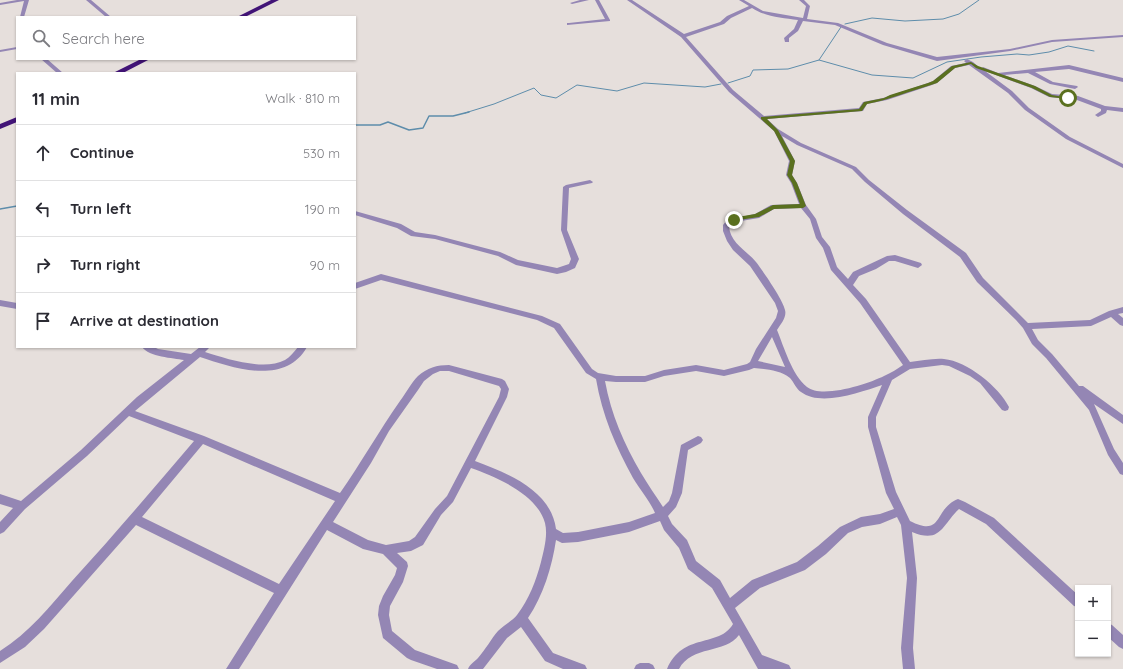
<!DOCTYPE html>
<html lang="en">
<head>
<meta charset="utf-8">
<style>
	body { margin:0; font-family:Quicksand,sans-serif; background:#f2f2f3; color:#2b2b33 }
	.controls { position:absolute; right:12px; bottom:12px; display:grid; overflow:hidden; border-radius:0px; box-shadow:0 1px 3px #0004 }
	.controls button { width:36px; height:36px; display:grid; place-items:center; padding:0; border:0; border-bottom:1px solid #e1e1e2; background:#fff; color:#2b2b33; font:20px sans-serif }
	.stop { position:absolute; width:12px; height:12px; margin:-9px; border:3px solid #5a701f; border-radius:50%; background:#fff }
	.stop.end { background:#5a701f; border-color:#fff; box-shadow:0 1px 4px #0008 }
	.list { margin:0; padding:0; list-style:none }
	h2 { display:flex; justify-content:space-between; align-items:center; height:52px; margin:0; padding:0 16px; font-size:17px }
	h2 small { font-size:13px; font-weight:400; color:#7c7c81 }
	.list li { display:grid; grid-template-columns:26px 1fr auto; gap:12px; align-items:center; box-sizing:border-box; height:56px; padding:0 16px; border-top:1px solid #e1e1e2 }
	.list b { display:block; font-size:15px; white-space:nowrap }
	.list em { font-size:13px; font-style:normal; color:#7c7c81 }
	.icon { flex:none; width:22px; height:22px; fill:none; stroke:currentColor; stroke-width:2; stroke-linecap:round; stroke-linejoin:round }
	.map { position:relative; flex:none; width:1123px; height:669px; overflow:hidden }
	.search { position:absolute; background:#fff; box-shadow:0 1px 3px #0004; left:16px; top:16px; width:340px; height:44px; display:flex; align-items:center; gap:10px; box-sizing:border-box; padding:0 14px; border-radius:0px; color:#7c7c81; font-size:15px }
	.panel { position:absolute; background:#fff; box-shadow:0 1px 3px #0004; left:16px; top:72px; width:340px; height:276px; border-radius:0px }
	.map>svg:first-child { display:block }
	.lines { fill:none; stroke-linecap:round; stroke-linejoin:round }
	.stream-far1 { stroke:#5e8dab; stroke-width:1 }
	.stream { stroke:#5e8dab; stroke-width:1.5 }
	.minor { fill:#9486b4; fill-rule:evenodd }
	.highway { fill:#421477; fill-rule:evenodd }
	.route { fill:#5a701f }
</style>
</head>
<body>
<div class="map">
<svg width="1123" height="669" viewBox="0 0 1123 669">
	<rect width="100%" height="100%" fill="#e6dfdc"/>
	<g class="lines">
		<path class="stream-far1" d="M845 24 872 18 905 21 943 19 959 14 979 0
			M819 60 841 27
			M728 83 750 76 753 70 788 69 819 60 872 75 913 78 947 62 981 57 1017 54 1029 55 1049 52 1068 46 1094 51
			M465 113 494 104 534 88 541 95 556 98 577 85 617 91 644 83 705 87 721 84"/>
		<path class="stream" d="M355 125H380L388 122 409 130 423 128 429 116H453L469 112
			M0 209 17 206"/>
		<path class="minor" d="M17 0H29L24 17H20L24 1 0 5V3Z
			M86 0H91L111 17H106Z
			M580 0H589L572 4 570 3Z
			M595 0H599L610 20V21L567 25V23H569L605 19Z
			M627 0H632L684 34 720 22 727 16 749 6 739 0H744L763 11 803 18 806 6 799 0H804L810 6 807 19 838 23 887 43 937 57 1010 49 1052 40 1123 35V37L1052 42 1010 51 937 61 883 45 835 25 803 21 798 31 789 38V42H785L784 38 794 29 798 20C782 18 766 17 752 8L731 18 724 24 686 37 733 90 764 116 859 108 863 102 883 98 928 83 933 81 951 66 966 63 964 61 967 59 973 62 981 69 983 67 998 73 1069 65 1123 78V82L1069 69 1035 72 1053 82 1077 86 1078 87 1075 89 1050 84 1028 73 1004 75 1035 86 1052 94 1078 96 1105 106 1123 108V112L1107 110 1106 113 1098 117 1095 115 1101 111V109L1077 100 1049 97 1031 88 985 71 1012 91 1029 108 1070 137 1123 164V168L1066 139 1025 110 1008 93 969 65 955 68 937 83 932 85 887 100 867 104 863 111 767 119 778 129 801 143 856 167 869 180 907 210 966 253 983 278 1028 323 1090 320 1109 311 1123 307V313L1118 314 1123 318V326L1120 325 1111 317 1091 326 1032 329 1038 340 1052 354 1079 386H1083L1123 415V424L1094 404 1114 449 1123 463V475L1120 474 1108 455 1089 410 1046 358 1032 344 1023 328 1016 320 977 282 960 257 903 214 865 182 852 169 797 145 782 136 795 161 792 175 797 183 806 205 816 219 822 237 830 247 837 267 848 279 853 272 887 256 895 255 921 263 922 265 918 268 895 261H889L876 269 859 276 853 285 866 299 910 362C921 361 933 358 944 359 967 361 999 387 1009 407L1008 410 1005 411 1002 410 980 383 970 376 949 366 942 365 910 369 892 380 876 417V427L896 492 910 521C944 538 933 509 958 499L965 502 994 518 1078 595V607L1074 606 986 524 959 509C942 525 941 544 912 532L917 578 913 648 915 669H903L901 648 907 578 901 525 897 517 880 524 862 527 848 533 826 554 805 570 760 588 735 608 762 655 789 665 791 669H758L739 635C725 654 692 645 679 669H667C683 632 719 648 733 624L712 588 688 569 679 548 664 530 660 521 629 532 578 542 562 543 556 540C552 567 543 596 528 618L553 653 585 665 587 669H563L545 661 521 627 507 638 483 669H468C470 664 474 662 478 658 486 649 491 639 498 631 504 625 512 621 517 615 529 599 536 581 541 562 544 550 548 535 545 523 537 494 496 477 471 468L453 502 441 515 423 545 411 551 397 553 407 562 408 566 403 582 390 606 389 615 392 631 415 650 457 665 459 669H437L411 660 407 658 383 638 378 615 379 606 383 596 395 575 397 568 383 554 363 549 327 530 239 669H226L274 593 136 525 44 629 25 647 0 663V651C29 633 50 606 72 581 114 535 154 488 194 441L129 416 87 456 25 509 4 532 0 534V522L13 508 0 504V494L21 501 81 450 137 397 184 360C173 358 149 357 142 347H154L158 349 191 354 200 347H210L205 352C227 359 264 371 285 360 290 357 294 352 298 347H307C285 386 233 368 200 357L135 411 204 436 340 493C361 463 379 431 400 401 406 393 411 383 418 376 427 368 437 365 449 365L502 379 505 381 509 389 507 397 475 461C507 473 551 490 556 529L563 533 578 532 629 522 655 513C650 501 640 490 633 478 616 447 602 415 596 379L586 373 554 328 537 320 381 280 355 289V283L381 274 542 316 560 324 592 369 598 373 616 376H645L664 370 696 365 724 370 747 364 750 362 756 349 776 318 778 311 775 303 750 266 733 250 727 241 723 231V225L727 220 755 214 771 205 799 204 791 183 786 175 789 161 774 131 729 92 681 37ZM801 208 810 219 816 238 823 248 831 270 860 303 903 365C897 369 891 373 884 376 868 384 822 399 807 387 792 375 784 347 777 330 781 324 787 317 785 310 783 300 763 271 756 262 746 250 730 243 729 226L735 222 759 218 774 209ZM772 337 785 367 758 361ZM754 368C766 369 780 370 790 378 794 382 796 389 801 392 821 407 861 392 882 385L868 417V427L886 493 894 509 880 514 861 517 840 527 818 546 797 562 752 580 730 598 720 580 696 561 687 540 672 524 668 516 676 507 682 493 688 450 701 443 703 440 701 437 698 436 681 445 672 493 669 501 663 507C656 496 648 485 641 473 624 444 611 414 605 381L616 382H645L664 376 696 371 724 376 749 370ZM440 371H449L499 386 501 389 499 397 447 496 435 509 415 537 409 541 386 545 368 540 333 522 371 463 389 431 418 390 424 381 433 374ZM203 444 335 501 279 584 142 517Z
			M17 47V49L0 52V50Z
			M41 59H47L63 73H57Z
			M590 180 593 182 592 183 569 188 567 230 579 259 575 268 566 272 557 274 516 265 498 256 435 239 411 236 397 228 355 215V211L401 224 415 232 435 235 500 252 518 260 557 268 569 264 571 259 561 230 563 187 566 185Z
			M0 300 17 303V309L0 306Z
			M1108 623 1112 625 1123 635V649L1119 647 1108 637Z
			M640 663H649L653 665 655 669H634L636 665Z"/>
		<path class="highway" d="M271 0H279L245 17H237Z
			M141 59H150L123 73H113Z
			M17 117V122L0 129V124Z"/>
	</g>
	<path class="route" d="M971 62 978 66 1035 86 1052 95 1070 98 1068 99 1050 97 1032 88 976 68 971 64 955 68 937 83 931 85C910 91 889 100 867 104L862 111 767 119 778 130 795 161 792 175 797 183 806 206 803 208 774 209 759 217 732 221V218L755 214 773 205 800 204 792 183 787 175 790 161 774 131 761 119V117L859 109 864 102 884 98 890 95 928 83 933 81 952 66Z"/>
</svg>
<div class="controls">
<button>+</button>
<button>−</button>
</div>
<div class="stop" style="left:1068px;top:98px"></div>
<div class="stop end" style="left:734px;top:220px"></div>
<div class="search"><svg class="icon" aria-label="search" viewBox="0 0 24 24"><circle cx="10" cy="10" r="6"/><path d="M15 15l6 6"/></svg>Search here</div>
<section class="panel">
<h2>11 min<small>Walk · 810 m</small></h2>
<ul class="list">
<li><svg class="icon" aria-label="ahead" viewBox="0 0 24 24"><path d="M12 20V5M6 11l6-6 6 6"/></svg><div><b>Continue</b></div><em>530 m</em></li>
<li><svg class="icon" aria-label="left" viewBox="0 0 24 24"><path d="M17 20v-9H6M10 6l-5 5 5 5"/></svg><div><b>Turn left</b></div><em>190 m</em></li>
<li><svg class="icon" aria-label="right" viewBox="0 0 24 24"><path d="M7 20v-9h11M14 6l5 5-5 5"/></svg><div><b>Turn right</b></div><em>90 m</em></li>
<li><svg class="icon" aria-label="arrive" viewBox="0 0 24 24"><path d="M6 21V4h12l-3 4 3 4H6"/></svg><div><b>Arrive at destination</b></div></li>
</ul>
</section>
</div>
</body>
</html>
